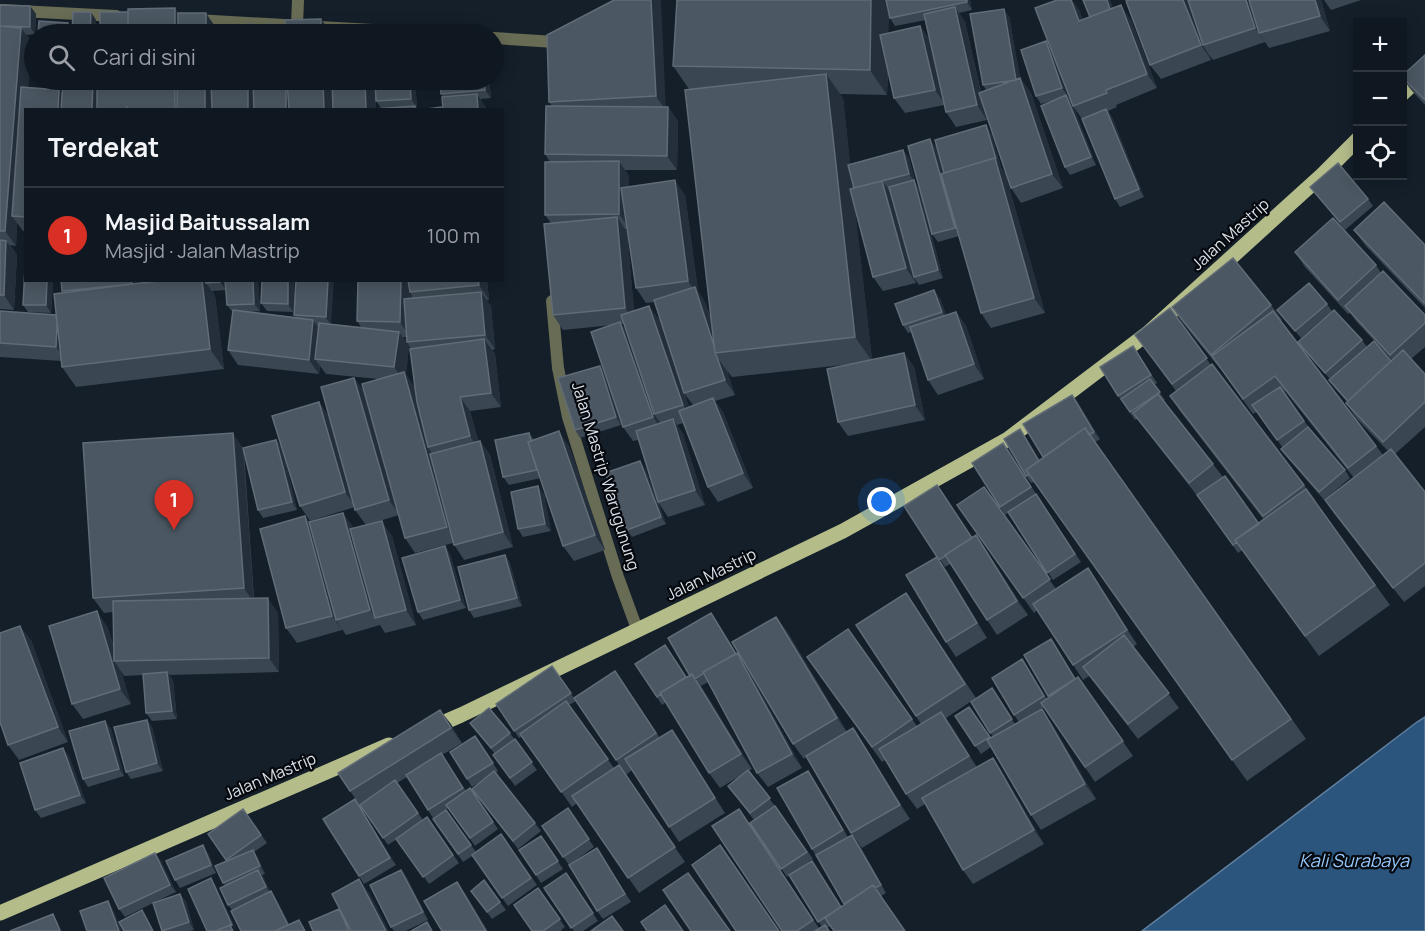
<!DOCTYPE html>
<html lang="id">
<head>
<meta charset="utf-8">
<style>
	body { margin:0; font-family:Manrope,sans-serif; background:#1d242d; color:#f1f3f6 }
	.controls { position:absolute; right:18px; top:18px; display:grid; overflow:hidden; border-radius:0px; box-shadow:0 3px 15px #0003 }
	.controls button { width:54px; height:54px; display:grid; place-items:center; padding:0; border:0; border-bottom:2px solid #2f363e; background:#0f1720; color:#f1f3f6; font:30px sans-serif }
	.you { position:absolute; left:882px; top:502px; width:21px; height:21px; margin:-15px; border:4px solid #fff; border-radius:50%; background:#1a73e8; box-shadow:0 0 0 9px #1a73e833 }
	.badge { display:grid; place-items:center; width:39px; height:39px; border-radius:50%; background:#d93025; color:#fff; font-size:20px; font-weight:700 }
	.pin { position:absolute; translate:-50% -50px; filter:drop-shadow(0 2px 3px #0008) }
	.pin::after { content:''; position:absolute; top:32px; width:21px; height:18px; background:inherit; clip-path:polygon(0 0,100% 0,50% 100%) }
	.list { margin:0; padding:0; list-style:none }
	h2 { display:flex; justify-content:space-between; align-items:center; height:78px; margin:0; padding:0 24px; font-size:26px }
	h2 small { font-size:20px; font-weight:400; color:#9b9fa5 }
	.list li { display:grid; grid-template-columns:39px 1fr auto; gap:18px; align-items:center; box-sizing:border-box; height:96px; padding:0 24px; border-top:2px solid #2f363e }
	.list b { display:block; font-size:22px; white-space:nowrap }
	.list p { margin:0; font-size:20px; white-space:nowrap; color:#9b9fa5 }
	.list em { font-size:20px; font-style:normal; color:#9b9fa5 }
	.icon { flex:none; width:33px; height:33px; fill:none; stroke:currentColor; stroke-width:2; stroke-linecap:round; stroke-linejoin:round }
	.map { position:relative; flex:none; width:1425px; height:931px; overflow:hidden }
	.search { position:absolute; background:#0f1720; box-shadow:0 3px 15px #0003; left:24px; top:24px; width:480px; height:66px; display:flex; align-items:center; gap:15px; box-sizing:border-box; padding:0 21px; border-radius:33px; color:#9b9fa5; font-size:22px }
	.panel { position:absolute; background:#0f1720; box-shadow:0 3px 15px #0003; left:24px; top:108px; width:480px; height:174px; border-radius:0px }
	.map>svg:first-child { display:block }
	.water { fill:#2b557d; stroke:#607f9e; stroke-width:1.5 }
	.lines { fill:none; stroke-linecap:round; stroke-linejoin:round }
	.service { stroke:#686c54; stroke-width:12 }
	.minor { stroke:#686c54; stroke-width:12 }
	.primary { stroke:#b4bd8a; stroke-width:15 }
	.wall { fill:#3a4651; fill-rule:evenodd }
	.shaded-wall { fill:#242f3b }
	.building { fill:#4b5762; stroke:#626c77; stroke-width:1.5 }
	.labels { text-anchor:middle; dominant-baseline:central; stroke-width:4.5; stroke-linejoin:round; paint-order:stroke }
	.street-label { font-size:16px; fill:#dbe2ea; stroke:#05080d }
	.water-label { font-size:18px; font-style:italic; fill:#94c6f9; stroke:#05080d }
</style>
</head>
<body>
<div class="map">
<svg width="1425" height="931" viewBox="0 0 1425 931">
	<rect width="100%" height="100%" fill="#141f2a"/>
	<path class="water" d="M1425 717V931H1142L1417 722Z"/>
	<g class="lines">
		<path class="service" d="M297 25 298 0"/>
		<path class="minor" d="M0 10 116 16
			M196 20 443 34
			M494 38 555 42 561 39
			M552 301 558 368 568 417 618 577 637 629"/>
		<path class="primary" d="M1402 94 1425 72
			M431 728 461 715 843 531 1008 439 1148 333 1322 175 1358 139
			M0 913 389 745"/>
	</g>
	<path class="wall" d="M614 0 666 107H668L678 121 677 170H625L629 176V187L685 195 698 291 705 302 711 319 689 89 673 66 677 0H970L972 10 959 13 965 22 981 92 986 90 983 85 1009 16 1020 78 1031 93 1063 188 1021 203 1011 188 985 111 987 120 956 127 946 112 944 105 905 113 894 98 888 68 887 95 839 94 843 98 850 164 903 150 909 158 915 182 919 188 943 278 919 285 915 279 916 283 883 291 873 277 855 211 872 360 904 353 914 367 925 420 848 436 838 422 852 364 732 377 727 371 735 395 715 401 723 412 753 488 718 502 708 487 683 423 677 425 683 434 705 505 668 517 658 502 666 524 632 537 627 530 645 468 657 501 638 440 633 441 623 427 611 392 621 425 580 438 575 430 604 371 612 325 563 330 553 315 551 223 545 215 550 162 545 154 552 106 549 102ZM889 11 890 18 895 26 926 20 930 40 920 26 888 33ZM625 229H627L636 288 646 303 655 302 684 393 693 405 689 407 660 320 634 311 627 232ZM621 324H624L627 332Z
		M1055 0H1072L1079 10 1083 20 1090 17 1083 0H1110L1113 8 1131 20 1157 88 1116 105 1117 107 1108 111 1112 117 1144 197 1120 207 1115 199 1082 119 1073 106 1054 57 1067 96 1072 103 1096 165 1070 175 1065 167 1063 97 1041 104 1036 96 1051 48Z
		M1129 0H1321L1330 31 1269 48 1265 42 1213 60 1209 55 1211 60 1161 79 1150 65Z
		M1324 0H1361L1331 10Z
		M0 5 30 6 36 14 35 34 26 35 32 42 28 87 59 90 62 93V85L41 83 38 80H95L97 83H101L99 80 286 82 288 85 287 80H374L376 109 381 108 376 101 375 80H415L417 107H416L417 110H26V231H23L17 223 16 246 10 245 17 255 14 310 0 309Z
		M1425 55V105L1412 91 1402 78Z
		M440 80H489L491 98 480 99 487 110H419L441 107 443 109V97L441 94Z
		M986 125 991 133 1001 167 1005 173 1045 313 991 328 981 313 959 236 938 242 932 234 936 147 943 173Z
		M1310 187 1368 199 1373 206 1345 230Z
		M1354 230 1425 245V308L1365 245Z
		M1295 252 1376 265 1381 273 1425 315V347L1411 359 1425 374V427L1395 454 1425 492V586L1404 602 1335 515 1325 500 1354 478 1285 391 1284 392 1310 429 1345 470 1350 478 1324 500 1287 457 1281 449 1283 448 1257 412 1253 414 1222 371 1182 322 1172 307 1271 305 1282 320 1281 321 1383 455 1388 451 1356 418 1346 403 1347 402 1335 388 1329 380 1330 379 1303 350 1298 342 1362 340 1367 347 1391 361 1392 360 1356 321 1350 313 1348 314 1305 267Z
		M53 280 51 313 28 312 23 305Z
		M145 280H258L260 311 246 312 296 318 294 315 296 280 331 324 361 327 357 321 358 280H487L489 300H486L491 306 495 349 492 350 495 354 501 407 470 411 478 441H480L490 455 513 547 464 560 453 543 415 553 405 538 399 515 366 525 355 510V507L310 521 300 506 319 402 329 417 354 378 365 393 379 379 326 374 320 366 319 374 238 365 228 350 233 313 227 305 226 290 212 291 215 296 224 369 76 387 62 367V361L0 357V311L56 315 63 293 62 291 145 283ZM403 337H407V342L411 349 414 387 406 374 409 346Z
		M294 280 293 312 267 311 261 303Z
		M940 298 946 315 956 312 966 326 984 379 938 395 928 380 911 332 908 333 903 325Z
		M1327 304 1332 311 1301 338 1277 310Z
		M1170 308 1211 365 1304 485 1315 500H1314L1390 605 1319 656 1242 550 1238 553 1199 498 1137 419 1135 420 1118 396 1133 346 1157 383 1154 385 1165 400 1164 401 1213 464 1259 524 1264 520 1180 411 1170 396 1176 391 1135 335Z
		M1072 395 1100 439 1095 442 1306 739 1247 781 1034 482 1031 483 1026 476 1025 437 1039 460 1043 457Z
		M529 433 534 440 569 446 605 550 574 561 563 546 541 478 509 485 503 477Z
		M276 440 282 447 297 510 263 518 258 510 244 452 254 598 278 613 279 672 169 675 173 680 177 719 152 721 146 713 143 675 124 676 121 671 131 704 83 719 72 704 107 626 114 647 113 612 104 613 93 598 243 448Z
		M1008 451 1081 562 1053 580 1008 513 1005 515 1000 507Z
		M984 487 1056 589 1098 583 1137 644 1133 647 1179 708 1138 739 1089 676 1083 680 1037 610 1034 613 957 505Z
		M544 494 551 531 523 537 518 529Z
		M904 506 972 537 976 535 1028 615 997 635 950 564 945 567Z
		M305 516 309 522 354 529 392 536 416 625 385 633 380 625 346 635 342 629V630L297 643 286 628Z
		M445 546 450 554 466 608 423 620 418 612Z
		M505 555 510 563 522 606 474 618 469 610Z
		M937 557 947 571 987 638 956 657 946 642Z
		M916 608 976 698 946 718 977 767 993 758 1003 773 1044 844 973 884 963 870 925 804 917 809 906 794 885 760 882 762 807 657 848 629 917 726 921 724 856 625Z
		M711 613 736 654 747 668 802 768 768 787 757 773 708 682 701 686 752 769 748 771 775 806 770 810 775 806 813 859 796 871 841 907 844 904 812 849 808 771 848 837 852 835 858 842 886 893 827 928 829 931H782L739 809 819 928 822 927 789 875 787 877 750 823 754 820 728 786 745 773 720 788 709 773 666 702 662 705 635 664 687 678 690 676Z
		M787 631 847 732 853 728 863 743 910 819 862 848 851 833 806 757 804 759 793 744Z
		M1051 639 1076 679 1078 677 1133 756 1095 782 1044 707 1036 712 1042 709 1052 724 1096 799 1041 830 1031 815 991 747 981 754 955 716 969 707 991 738 993 737 971 702 992 688 1015 724 1019 722 1014 715 1022 659 1047 699 1050 698 1024 655Z
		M31 640 68 742 19 760 8 745Z
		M552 666 574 698 615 671 660 738 672 730 683 745 725 813 679 842 632 770 626 775 576 701 569 705 614 768 619 765 685 862 639 893 577 803 572 807 522 736 519 738 496 704Z
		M440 710 462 743 442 755 466 791 470 788 498 829 475 846 448 808 446 810 476 852 501 834 537 885 508 906 472 856 463 862 433 819 445 810 433 818 407 777 397 783 423 820 427 817 459 863 429 884 397 839 388 845 350 791Z
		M147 720 152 727 163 771 131 779 126 772Z
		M105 721 111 729 124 776 88 787 83 779Z
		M470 723 510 733 537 770 515 786 493 755 495 754Z
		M475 736 498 771 496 773 541 831 518 849 472 789 482 781 472 787 467 779Z
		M69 756 86 803 41 818 35 810Z
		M360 807 396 865 364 884 359 876Z
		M568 808 594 847 569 865 542 826Z
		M243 809 267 843 254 852 258 858 265 874 262 875 270 891 276 899 289 924 307 931 232 910 228 905 225 885 223 883 227 861 208 834Z
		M541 836 563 869 541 883 519 850Z
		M597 848 631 902 603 919 597 911Z
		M155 853 161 861 176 892 157 901 180 894 186 902 194 930 190 931H162L153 903 125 917 119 909Z
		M208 853 216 873 180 888 175 880Z
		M401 870 407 878 428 920 406 931H394L391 927Z
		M566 873 598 921 583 931H574L544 888Z
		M484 880 506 910 492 919 471 891Z
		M538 888 565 927 561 930 562 931H532Z"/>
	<path class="shaded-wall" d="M651 0H661L666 111 656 96Z
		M871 0H889L887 95 870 70Z
		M967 0H970L972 10 967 2Z
		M1071 0H1072L1079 10 1089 36 1079 21Z
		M1107 0H1110L1117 21 1111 13Z
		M1183 0H1188L1203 45 1209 55 1211 60 1201 45Z
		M1246 0H1251L1259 33 1265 43 1255 28Z
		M1315 0H1321L1330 31 1320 16Z
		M1121 5 1131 20 1157 88 1147 74Z
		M30 6 36 14 35 34 30 27Z
		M955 7 965 22 987 120 977 105Z
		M175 8 185 23V34H175Z
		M1004 9 1009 16 1022 87 1016 80Z
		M91 12 96 20V34H90Z
		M206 13 216 28V34H206Z
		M321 19 331 33V34H321Z
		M68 23 74 30 73 34H67Z
		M253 24 259 32V34H254Z
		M278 24 284 31V34H279Z
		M920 26 931 41 945 104 935 90Z
		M21 28 32 42 26 110 12 216 17 223 16 246 5 231Z
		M1046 41 1051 49 1067 95 1062 88Z
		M826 74 843 98 872 361 855 337Z
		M1020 78 1031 93 1063 188 1052 174Z
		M93 80H95L104 91 103 110H92Z
		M175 80H185V110H175Z
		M205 80H216L215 110H205Z
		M248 80H258V110H248Z
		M323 80H332L333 110H324Z
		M365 80H374L376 110H366Z
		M410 80H415L417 107 411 99Z
		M484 80H489L491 98 485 90Z
		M286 82 296 97V110H286Z
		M59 90 70 104 69 110H58Z
		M477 94 487 109V110H478Z
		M1066 95 1072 103 1096 165 1091 157Z
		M668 107 678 121 677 170 667 156Z
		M1106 109 1112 117 1144 197 1139 189Z
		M986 125 991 133 1001 167 996 159Z
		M930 139 936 147 960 236 955 228Z
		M903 150 909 158 915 182 909 174Z
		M995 158 1005 173 1045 313 1034 298Z
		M619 161 629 176 630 229 619 214Z
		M675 180 685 195 698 291 705 302 721 352 716 353 697 294 688 281Z
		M914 180 919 188 943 278 938 270Z
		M882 181 893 195 914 277 916 283 906 268Z
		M617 217 627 232 635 322 625 308Z
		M6 241 17 255 14 310 4 295Z
		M47 280H53L51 313 46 305Z
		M131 280H140L142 299 132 285Z
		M202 280H204L215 296 224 369 210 349Z
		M220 280H225L226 290 220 282Z
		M253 280H258L260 311 254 304Z
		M288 280H294L293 312 288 304Z
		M328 280H334L331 325 326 317Z
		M401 280H412L410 292 412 295 410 337 400 322Z
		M478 280H487L489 300 479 285Z
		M934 290 940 298 948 319 942 312Z
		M481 292 491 306 495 349 485 335Z
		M649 306 660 320 693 419 683 405Z
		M956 312 966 326 984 379 974 364Z
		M58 315 66 361 56 347Z
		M313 320 324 335 315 359 320 366 319 374 309 360Z
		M620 322 630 337 654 414 659 421 663 431 653 417Z
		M399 332 409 346 406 374 414 387 428 447 433 455 457 542 447 527 405 382 394 367Z
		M484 339 495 354 501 407 491 393Z
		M904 353 914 367 925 420 915 405Z
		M717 357 727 371 735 395 725 380Z
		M600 366 606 373 621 425 616 417Z
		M354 378 365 393 400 515 389 500Z
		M1072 395 1078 402 1100 439 1094 432Z
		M460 397 470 411 480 451 470 436Z
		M713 398 723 412 753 488 743 473Z
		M319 402 329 417 356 507 345 492Z
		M673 419 683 434 705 505 695 490Z
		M559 431 569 446 605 550 595 535Z
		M233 433 243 448 254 603 244 588Z
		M276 440 282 447 297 510 292 502Z
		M480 441 490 455 513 547 503 532Z
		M640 461 645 468 666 524 661 517Z
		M538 486 544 494 551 531 545 524Z
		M343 513 354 528 376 618 370 610Z
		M305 516 315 531 336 620 342 630 332 616Z
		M382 521 392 536 416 625 406 610Z
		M976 535 986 550 1028 615 1017 601Z
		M445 546 450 554 466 608 460 600Z
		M505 555 510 563 522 606 517 598Z
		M937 557 947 571 987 638 977 623Z
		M1088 568 1098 583 1137 644 1127 630Z
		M268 598 278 613 279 672 269 658Z
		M97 611 107 626 118 661H114L121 671 131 704 120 689Z
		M776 617 787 631 847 733 837 718Z
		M20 626 31 640 68 742 58 727Z
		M737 653 747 668 802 768 792 754Z
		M167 672 173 680 177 719 172 711Z
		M692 674 703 689 752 769 741 754Z
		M1042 709 1052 724 1096 799 1085 784Z
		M440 710 451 724 462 743 451 728Z
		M941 712 952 726 979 771 969 756Z
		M147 720 152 727 163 771 157 763Z
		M105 721 111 729 124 776 119 769Z
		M853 728 863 743 910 819 900 805Z
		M672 730 683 745 725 813 715 798Z
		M63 748 69 756 86 803 80 795Z
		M993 758 1003 773 1044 844 1034 830Z
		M808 771 813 778 848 838 843 830Z
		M355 799 360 807 396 865 390 858Z
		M852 835 858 842 886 893 881 885Z
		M203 845 208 853 216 873 211 865Z
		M253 850 258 858 265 874 260 866Z
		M155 853 161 861 176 892 170 885Z
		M258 870 264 878 272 895 266 887Z
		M401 870 407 878 428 920 423 912Z
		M211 878 216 886 237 931 232 925Z
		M359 879 370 894 389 931H386Z
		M457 882 467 896 488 931H486Z
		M271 891 276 899 293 931 289 927Z
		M180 894 186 902 194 930 189 922Z
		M108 901 113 909 122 931H119Z
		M53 914 58 922 62 931H60Z"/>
	<path class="building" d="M614 0H651L656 96 549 102 547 35Z
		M677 0H871L870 70 673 66Z
		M886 0H967V2L890 18Z
		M1057 0H1071L1079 21 1121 5 1147 74 1106 90 1107 93 1073 106 1035 8Z
		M1083 0H1107L1110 9 1090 17Z
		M1129 0H1183L1201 45 1150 65 1126 1Z
		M1188 0H1246L1255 28 1203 45Z
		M1249 0H1315L1320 16 1259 33Z
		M0 5 30 6V27L0 26Z
		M955 7 977 105 946 112 924 14Z
		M175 8V34H128V9Z
		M1004 9 1016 80 983 85 970 14Z
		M73 12H91L90 34H72Z
		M100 12H128V34H100Z
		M178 13H206V34H178Z
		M321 19V34H286L285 20Z
		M39 21 68 23 67 34H38Z
		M253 24 254 34H218V26Z
		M278 24 279 34H257V25Z
		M0 26 21 28 5 231H0Z
		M920 26 935 90 894 98 880 35Z
		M350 30 351 34H328V32Z
		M1046 41 1062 88 1036 96 1021 50Z
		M1425 55V100L1402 77V76Z
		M826 74 855 337 715 353 685 90Z
		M1020 78 1052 174 1011 188 979 93Z
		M63 80H93L92 110H61Z
		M99 80H128L127 81Z
		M128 80H175V110H127V106V110H97V83H128Z
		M177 80H205V110H177Z
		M211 80H248V110H212Z
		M287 80H323L324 110H289Z
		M332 80H365L366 110H333Z
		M375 80H410L411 99 376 101Z
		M440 80H484L485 90 441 94Z
		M253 82H286V110H254Z
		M21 87 59 90 58 110H26V217L12 216Z
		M477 94 478 110H443L442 97Z
		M1066 95 1091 157 1065 167 1041 106Z
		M415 106V110H374V109Z
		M546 106 668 107 667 156 545 154Z
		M441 107V110H419Z
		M1106 109 1139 189 1115 199 1082 119Z
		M986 125 996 159 995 158 944 173 935 140Z
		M930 139 955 228 932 234 908 146Z
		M903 150 909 174 854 188 848 165Z
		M995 158 1034 298 981 313 941 174Z
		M619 161V214L545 215V162Z
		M1338 163 1368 199 1340 222 1310 187Z
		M675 180 688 281 636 288 621 188Z
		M914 180 938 270 914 277 889 187Z
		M882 181 906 268 873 277 850 189Z
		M1384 202 1425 245 1424 303 1354 230Z
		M617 217 625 308 553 315 544 224Z
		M1333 218 1376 265 1338 300 1295 252Z
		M0 240 6 241 4 295H0Z
		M26 249V280H47L46 305H23Z
		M1233 258 1271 305 1211 355 1172 307Z
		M1383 271 1425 315V323L1390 355 1345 306Z
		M61 280H131L132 284 62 291Z
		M145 280H165L145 283Z
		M165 280H202L210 349 62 367 54 294Z
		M204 280H220V282L206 283Z
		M225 280H253L254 304 227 305Z
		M262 280H288V304L261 303Z
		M296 280H328L326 317 294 315Z
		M358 280H401L400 322 357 321Z
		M408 280H478L479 285 410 292Z
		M1309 283 1327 304 1295 331 1277 310Z
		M695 287 714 346 715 353 717 357 725 380 684 393 654 300Z
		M934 290 942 312 903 325 895 304Z
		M481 292 485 335 407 342 404 299Z
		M649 306 683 405 654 414 621 315Z
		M1170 308 1207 358 1172 384 1135 335Z
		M233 310 313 320 309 360 228 350Z
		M1334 310 1362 340 1325 373 1298 342Z
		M0 311 56 315 57 324 56 347 0 343Z
		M1273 311 1376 446 1348 468 1275 376 1243 399 1212 356Z
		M956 312 974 364 928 380 910 327Z
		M620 322 653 417 623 427 591 332Z
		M319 323 399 332 394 367 315 359Z
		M484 339 491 393 460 397 470 436 428 447 417 402 410 349Z
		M1374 341 1391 361 1348 401 1329 380Z
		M1133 346 1151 375 1118 396 1100 367Z
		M1403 350 1425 374V402L1383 442 1346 403Z
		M904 353 915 405 838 422 827 369Z
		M1212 364 1304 485 1263 516 1170 396Z
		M600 366 616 417 575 430 558 378Z
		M404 372 447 527 405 538 362 384Z
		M354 378 389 500 355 510 321 387Z
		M1150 379 1160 392 1130 412 1121 399Z
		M1280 387 1304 421 1277 440 1252 405Z
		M1158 394 1213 464 1189 483 1133 413Z
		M1072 395 1094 432 1089 435 1085 428 1043 457 1023 424Z
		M713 398 743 473 708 487 679 411Z
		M319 402 345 492 300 506 272 416Z
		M673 419 695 490 658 502 636 431Z
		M1308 427 1345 470 1319 492 1281 449Z
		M1085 428 1291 719 1232 760 1026 470Z
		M1020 429 1039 461 1026 470 1029 474 1026 476 1004 439Z
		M559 431 595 535 563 546 528 442Z
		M233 433 244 588 93 598 83 443Z
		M529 433 531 441 528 442 537 470 503 477 495 440Z
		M276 440 292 502 258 510 243 448Z
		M480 441 503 532 454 545 430 454Z
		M1003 443 1031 487 1000 507 972 463Z
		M1391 449 1425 492V563L1393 588 1325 500Z
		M640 461 661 517 627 530 605 473Z
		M1225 476 1259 524 1235 540 1237 542 1233 545 1197 495Z
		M937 485 972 538 945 555V556L939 560 904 506Z
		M538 486 545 524 518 529 511 492Z
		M984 487 1050 579 1023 598 957 505Z
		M1306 489 1375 585 1305 636 1235 540Z
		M1036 494 1075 554 1047 573 1008 512Z
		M343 513 370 610 336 620 309 522Z
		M305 516 332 616 286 628 260 529Z
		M382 521 406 610 375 618 350 529Z
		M976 535 1017 601 987 620 945 555Z
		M445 546 460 600 418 612 402 558Z
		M505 555 517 598 469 610 458 567Z
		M937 557 977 623 946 642 906 575Z
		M1088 568 1127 630 1073 665 1033 604Z
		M906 593 965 684 916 716 856 625Z
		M268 598 269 658 114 661 113 601Z
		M97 611 120 689 72 704 49 626Z
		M711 613 736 654 703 672 704 673 695 679 692 674 690 676 668 638Z
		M776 617 837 718 793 744 732 642Z
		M20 626 58 727 8 745 0 722V633Z
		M848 629 912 719 872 747 807 657Z
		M1124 635 1169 693 1128 724 1083 667Z
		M1051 639 1075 679 1048 696 1024 655Z
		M665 645 686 677 660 693 661 694 657 697 635 664Z
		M737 653 792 754 757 773 703 672Z
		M1022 659 1044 696 1014 715 992 678Z
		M552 666 571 693 514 731 496 704Z
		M615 671 656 733 616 760 574 698Z
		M167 672 172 711 146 713 143 674Z
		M692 674 741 754 709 773 660 693Z
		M1078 677 1123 741 1085 767 1041 703Z
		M992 688 1012 719 990 733 971 702Z
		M566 701 608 759 561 792 520 734Z
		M969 707 990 737 975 746 955 716Z
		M489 708 510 733 491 748 470 723Z
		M1042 709 1085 784 1031 815 987 740Z
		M440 710 451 728 350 791 338 773Z
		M941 712 969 756 906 794 879 749Z
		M147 720 157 763 126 772 114 727Z
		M105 721 119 769 83 779 69 731Z
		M853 728 900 805 851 833 806 756Z
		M672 730 715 798 669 827 625 759Z
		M475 736 493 763 467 779 450 752Z
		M515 739 532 762 510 778 493 755Z
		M63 748 80 795 35 810 20 763Z
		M441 753 463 788 428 810 406 775Z
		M993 758 1034 830 963 870 922 798Z
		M619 765 675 847 628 878 572 796Z
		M748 770 770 798 750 813 728 786Z
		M494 771 535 823 513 841 472 789Z
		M808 771 843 830 812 849 777 788Z
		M395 780 418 813 383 838 360 805Z
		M470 788 493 822 470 838 446 805Z
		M355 799 390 858 359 876 323 819Z
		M775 806 807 852 781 869 750 823Z
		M568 808 589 839 563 857 542 826Z
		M243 809 261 835 226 860 208 834Z
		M739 809 813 920 797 931H782L712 826Z
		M446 810 471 845 458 854 433 819Z
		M427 817 453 855 423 877 396 839Z
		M501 834 531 878 502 898 472 855Z
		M852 835 881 885 875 888 873 885 844 904 816 855Z
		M541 836 558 861 536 875 519 850Z
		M203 845 211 865 175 880 166 861Z
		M720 845 779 931H736L692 865Z
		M597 848 625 894 597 911 569 865Z
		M253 850 260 866 223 883 215 866Z
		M155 853 170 885 119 909 104 878Z
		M812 861 841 907 818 922 789 875Z
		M258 870 266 887 228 905 220 888Z
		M401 870 423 912 391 927 370 885Z
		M566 873 593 913 571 928 544 888Z
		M688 873 730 931H691L663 890Z
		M211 878 232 925 231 926 230 925 216 931H207L188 889Z
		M359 879 386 931H351L332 894Z
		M484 880 500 902 487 912 471 891Z
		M457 882 486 931H442L424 901Z
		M873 885 905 931H834L825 918Z
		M538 888 560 919 543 931H532L514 905Z
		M271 891 288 925 275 931H241L231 911Z
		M180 894 189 922 162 931 153 903Z
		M108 901 119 931H87L80 911Z
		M665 905 683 931H647L641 922Z
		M339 909 349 931H313L309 922Z
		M142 910 153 931H124L119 922Z
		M53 914 60 931H10Z
		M612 916 623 931H591Z
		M299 920 305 931H275Z
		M427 922 432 931H411Z
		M230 925 233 931H216Z
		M825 925 829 931H815Z"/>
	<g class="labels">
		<g class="street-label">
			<text transform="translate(1230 234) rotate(-42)">Jalan Mastrip</text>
			<text transform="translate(606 476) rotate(73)">Jalan Mastrip Warugunung</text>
			<text transform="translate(711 574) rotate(-26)">Jalan Mastrip</text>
			<text transform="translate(270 776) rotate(-23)">Jalan Mastrip</text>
		</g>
		<g class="water-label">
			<text x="1354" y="860">Kali Surabaya</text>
		</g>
	</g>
</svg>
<div class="controls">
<button>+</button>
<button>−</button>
<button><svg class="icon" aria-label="locate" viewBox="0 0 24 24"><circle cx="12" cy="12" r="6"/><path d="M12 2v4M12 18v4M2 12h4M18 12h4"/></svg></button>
</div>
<div class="you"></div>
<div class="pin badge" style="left:174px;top:530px">1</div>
<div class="search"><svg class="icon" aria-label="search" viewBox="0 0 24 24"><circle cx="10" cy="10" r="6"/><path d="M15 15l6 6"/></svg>Cari di sini</div>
<section class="panel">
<h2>Terdekat<small></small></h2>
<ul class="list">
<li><span class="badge">1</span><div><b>Masjid Baitussalam</b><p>Masjid · Jalan Mastrip</p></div><em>100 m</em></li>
</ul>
</section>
</div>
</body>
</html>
